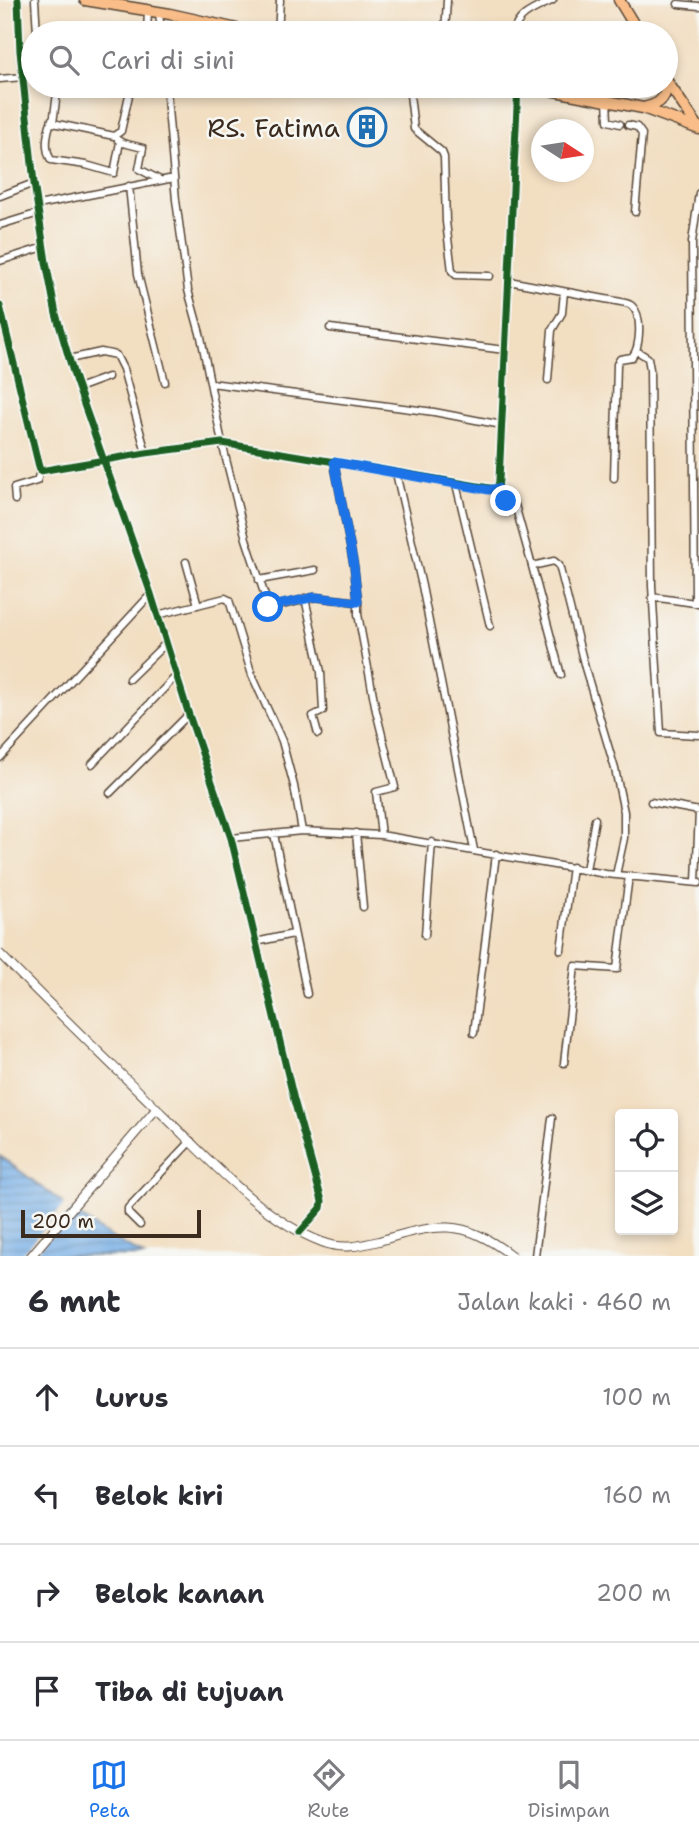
<!DOCTYPE html>
<html lang="id">
<head>
<meta charset="utf-8">
<style>
	body { margin:0; font-family:"Shantell Sans",sans-serif; background:#f2f2f3; color:#2b2b33 }
	.controls { position:absolute; right:21px; bottom:21px; display:grid; overflow:hidden; border-radius:7px; box-shadow:0 4px 10px #0003 }
	.controls button { width:63px; height:63px; display:grid; place-items:center; padding:0; border:0; border-bottom:2px solid #e1e1e2; background:#fff; color:#2b2b33; font:35px sans-serif }
	.compass { position:absolute; left:531px; top:119px; width:63px; height:63px; border-radius:50%; background:#fff; box-shadow:0 4px 10px #0003; rotate:102deg }
	.scale { position:absolute; left:21px; bottom:18px; width:180px; box-sizing:border-box; padding-left:7px; border:4px solid #3b2a1e; border-top:0; font-size:19px; line-height:24px; white-space:nowrap; color:#3b2a1e; -webkit-text-stroke:5px #f6f6f2; paint-order:stroke }
	.stop { position:absolute; width:21px; height:21px; margin:-16px; border:5px solid #1a73e8; border-radius:50%; background:#fff }
	.stop.end { background:#1a73e8; border-color:#fff; box-shadow:0 2px 7px #0008 }
	.list { margin:0; padding:0; list-style:none }
	h2 { display:flex; justify-content:space-between; align-items:center; height:91px; margin:0; padding:0 28px; font-size:30px }
	h2 small { font-size:23px; font-weight:400; color:#7c7c81 }
	.list li { display:grid; grid-template-columns:46px 1fr auto; gap:21px; align-items:center; box-sizing:border-box; height:98px; padding:0 28px; border-top:2px solid #e1e1e2 }
	.list b { display:block; font-size:26px; white-space:nowrap }
	.list em { font-size:23px; font-style:normal; color:#7c7c81 }
	.icon { flex:none; width:38px; height:38px; fill:none; stroke:currentColor; stroke-width:2; stroke-linecap:round; stroke-linejoin:round }
	.map { position:relative; flex:none; width:699px; height:1256px; overflow:hidden }
	.search { position:absolute; background:#fff; box-shadow:0 4px 10px #0003; left:21px; right:21px; top:21px; height:77px; display:flex; align-items:center; gap:18px; box-sizing:border-box; padding:0 24px; border-radius:38px; color:#7c7c81; font-size:26px }
	.sheet { height:483px; background:#fff }
	nav { display:flex; justify-content:space-around; align-items:center; box-sizing:border-box; height:98px; border-top:2px solid #e1e1e2; background:#fff; font-size:19px; color:#7c7c81 }
	nav a { display:grid; justify-items:center; gap:4px }
	nav .on { color:#1a73e8 }
	.map>svg:first-child { display:block }
	.water { fill:url(#water-rules); stroke:#596c82; stroke-width:2 }
	.pier { fill:#f2dec1 }
	.lines { fill:none; stroke-linecap:round; stroke-linejoin:round }
	.minor-casing { stroke:#564536; stroke-width:9 }
	.tertiary-casing { stroke:#564536; stroke-width:10 }
	.primary-casing { stroke:#564536; stroke-width:13 }
	.minor { stroke:#fff; stroke-width:6 }
	.tertiary { stroke:#fff; stroke-width:8 }
	.primary { stroke:#f8bd88; stroke-width:10 }
	.cycleway-casing { stroke:#f6f6f2; stroke-width:11 }
	.cycleway { stroke:#1b5e20; stroke-width:7 }
	.route { stroke:#1a73e8; stroke-width:9 }
	.labels { text-anchor:middle; dominant-baseline:central; stroke-width:5; stroke-linejoin:round; paint-order:stroke }
	.poi-label { font-size:26px; fill:#3b2a1e; stroke:#f6f6f2; text-anchor:end }
</style>
</head>
<body>
<div class="map">
<svg width="699" height="1256" viewBox="0 0 699 1256">
	<defs>
		<pattern id="water-rules" width="6" height="5" patternUnits="userSpaceOnUse" patternTransform="scale(1.75)"><rect width="6" height="5" fill="#77afe7"/><path d="M0 2.5h6" fill="none" stroke="#638fbb"/></pattern>
	</defs>
	<rect width="100%" height="100%" fill="#f6f6f2"/>
	<filter id="ink" filterUnits="userSpaceOnUse"><feTurbulence type="fractalNoise" baseFrequency=".0143" numOctaves="2"/><feDisplacementMap in="SourceGraphic" scale="14" xChannelSelector="R" yChannelSelector="G"/><feConvolveMatrix kernelMatrix="1 2 1 2 8 2 1 2 1" color-interpolation-filters="sRGB"/></filter>
	<filter id="wash" filterUnits="userSpaceOnUse"><feTurbulence type="fractalNoise" baseFrequency=".00686" numOctaves="4" result="noise"/><feDisplacementMap in="SourceGraphic" scale="28" xChannelSelector="R" yChannelSelector="G"/><feGaussianBlur stdDeviation="1.57" result="paint"/><feColorMatrix in="noise" values="0 0 0 0 0 0 0 0 0 0 0 0 0 0 0 0 0 1.4 0 .05"/><feComposite in="paint" operator="in"/></filter>
	<g filter="url(#wash)">
		<rect width="100%" height="100%" fill="#f2dec1"/>
		<path class="water" d="M0 1156 99 1230 144 1256H0Z"/>
		<path class="pier" d="M67 1202 75 1207 33 1256H20Z"/>
	</g>
	<g filter="url(#ink)">
		<g class="lines">
			<defs>
				<path id="minor" d="M18 0 20 51 34 183 46 262 56 314 75 379 151 594 188 712 231 838 294 1100 322 1201 321 1208 300 1232
					M35 0 37 33
					M678 4 699 6
					M159 12 161 33
					M147 33 148 11
					M278 33 280 0
					M445 33 447 0
					M514 33C516 14 538 8 553 0
					M0 79 23 77
					M58 86 53 123 114 136 121 131 131 86
					M166 86 176 200 188 290 201 337 222 443 246 539 269 608 315 597 358 602 354 566 334 462
					M409 86 414 129 442 152 444 157 446 222 452 271 456 275 490 276
					M607 100 608 121 620 124
					M52 119C47 132 44 148 51 160L86 165 114 173 120 142
					M628 125 637 127 642 134 635 212
					M118 140 123 143 143 148 139 169 160 180
					M129 186 138 274 165 382
					M699 193 692 242 695 603H699
					M0 196 34 183
					M38 205 174 178
					M0 225 39 213
					M0 261 44 247
					M509 281 621 302C625 303 629 303 632 306 643 316 640 348 632 357L620 359 617 364 614 478
					M0 306 40 471 146 453 222 443 495 489 498 487 499 480 518 86
					M330 328 505 350
					M637 351 648 358 650 369 652 586 661 733 699 735
					M69 359 101 352 116 355 123 369 146 453
					M548 380 552 330 562 313 564 292
					M211 383 434 412 502 425
					M78 388 108 377
					M396 473 422 586 474 850
					M456 484 490 626
					M498 488 501 500 515 505 532 566 554 561 559 565 585 668 615 769 624 812V838L616 875
					M15 500 14 488 37 481 40 471
					M186 562 198 605
					M532 566 561 675
					M259 580 315 570
					M652 597 695 603
					M305 598 321 672 323 711 313 716 318 734
					M358 602V614L376 711 395 787 376 792 381 835
					M157 615 225 598 229 600 252 675 282 741 294 786 302 831
					M129 679 166 643
					M0 758 151 594
					M92 764 176 676
					M110 793 188 715
					M651 802 699 811 696 882
					M356 833 363 907
					M274 834 307 994
					M231 838 302 831 381 835 606 874 699 883
					M586 870 595 819
					M425 935 432 842
					M256 942 293 934
					M561 950 572 867
					M474 1033 496 854
					M564 1063 575 966 617 969 629 876
					M140 1225 128 1213V1208L191 1141
					M535 1256 552 1118"/>
				<path id="tertiary" d="M0 954C53 1008 108 1061 162 1114 208 1158 262 1220 322 1242 342 1250 359 1246 379 1241 436 1224 462 1217 512 1256
					M31 1256 157 1108"/>
				<path id="primary" d="M85 0 170 14 255 33
					M619 0 639 33
					M666 80 699 128
					M529 86 643 108 699 129
					M643 108C656 105 666 101 666 86"/>
			</defs>
			<use href="#minor" class="minor-casing"/>
			<use href="#tertiary" class="tertiary-casing"/>
			<use href="#primary" class="primary-casing"/>
			<use href="#minor" class="minor"/>
			<use href="#tertiary" class="tertiary"/>
			<use href="#primary" class="primary"/>
			<defs>
				<path id="cycleway" d="M18 0 20 51 34 183 46 262 56 314 75 379 151 594 188 712 231 838 294 1100 322 1201 321 1208 300 1232
					M0 306 40 471 146 453 222 443 495 489 498 487 499 480 518 86"/>
			</defs>
			<use href="#cycleway" class="cycleway-casing"/>
			<use href="#cycleway" class="cycleway"/>
		</g>
	</g>
	<g class="lines" filter="url(#ink)">
		<path class="route" d="M268 607 315 597 358 602 354 566 334 462 489 490 498 488 500 498 506 501"/>
	</g>
	<defs>
		<symbol id="building-ring" viewBox="-11 -11 22 22"><circle r="9.5" fill="#f6f6f2" stroke="#1f6fb2" stroke-width="1.5"/><path d="M-4-6H4V6H1V3H-1V6H-4ZM-2.5-4.3h1.7v1.8h-1.7ZM.8-4.3h1.7v1.8H.8ZM-2.5-1h1.7V.8h-1.7ZM.8-1h1.7V.8H.8Z" fill="#1f6fb2"/></symbol>
	</defs>
	<g fill-rule="evenodd">
		<use href="#building-ring" x="345" y="105" width="44" height="44"/>
	</g>
	<g class="labels">
		<g class="poi-label">
			<text x="340" y="127">RS. Fatima</text>
		</g>
	</g>
</svg>
<div class="controls">
<button><svg class="icon" aria-label="locate" viewBox="0 0 24 24"><circle cx="12" cy="12" r="6"/><path d="M12 2v4M12 18v4M2 12h4M18 12h4"/></svg></button>
<button><svg class="icon" aria-label="layers" viewBox="0 0 24 24"><path d="M12 4l9 5-9 5-9-5zM3 14l9 5 9-5"/></svg></button>
</div>
<svg class="compass" viewBox="-18 -18 36 36"><path d="M0-13l5 13h-10z" fill="#e53935"/><path d="M0 13l5-13h-10z" fill="#7c7c81"/></svg>
<div class="scale">200 m</div>
<div class="stop" style="left:268px;top:607px"></div>
<div class="stop end" style="left:506px;top:501px"></div>
<div class="search"><svg class="icon" aria-label="search" viewBox="0 0 24 24"><circle cx="10" cy="10" r="6"/><path d="M15 15l6 6"/></svg>Cari di sini</div>
</div>
<section class="sheet">
<h2>6 mnt<small>Jalan kaki · 460 m</small></h2>
<ul class="list">
<li><svg class="icon" aria-label="ahead" viewBox="0 0 24 24"><path d="M12 20V5M6 11l6-6 6 6"/></svg><div><b>Lurus</b></div><em>100 m</em></li>
<li><svg class="icon" aria-label="left" viewBox="0 0 24 24"><path d="M17 20v-9H6M10 6l-5 5 5 5"/></svg><div><b>Belok kiri</b></div><em>160 m</em></li>
<li><svg class="icon" aria-label="right" viewBox="0 0 24 24"><path d="M7 20v-9h11M14 6l5 5-5 5"/></svg><div><b>Belok kanan</b></div><em>200 m</em></li>
<li><svg class="icon" aria-label="arrive" viewBox="0 0 24 24"><path d="M6 21V4h12l-3 4 3 4H6"/></svg><div><b>Tiba di tujuan</b></div></li>
</ul>
</section>
<nav>
<a class="on"><svg class="icon" aria-label="map" viewBox="0 0 24 24"><path d="M3 6l6-2 6 2 6-2v14l-6 2-6-2-6 2zM9 4v14M15 6v14"/></svg>Peta</a>
<a><svg class="icon" aria-label="directions" viewBox="0 0 24 24"><path d="M12 3l9 9-9 9-9-9zM9 14v-3h6M13 9l2 2-2 2"/></svg>Rute</a>
<a><svg class="icon" aria-label="saved" viewBox="0 0 24 24"><path d="M7 4h10v16l-5-4-5 4z"/></svg>Disimpan</a>
</nav>
</body>
</html>
